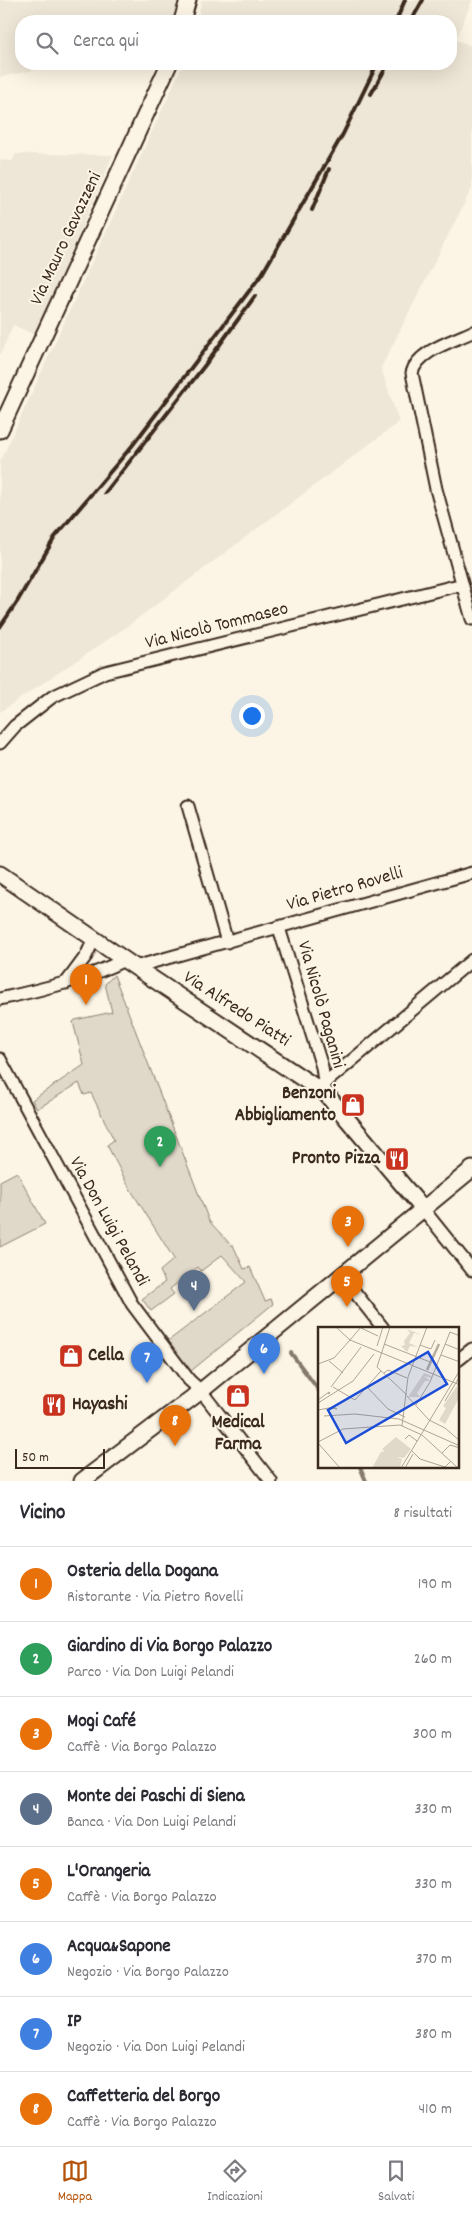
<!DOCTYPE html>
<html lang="it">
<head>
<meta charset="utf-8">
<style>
	body { margin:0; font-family:Dekko,sans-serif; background:#f2f2f3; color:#2b2b33 }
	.scale { position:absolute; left:15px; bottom:12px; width:90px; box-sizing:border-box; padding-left:5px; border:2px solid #3b2a1e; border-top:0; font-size:14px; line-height:18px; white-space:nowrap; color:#3b2a1e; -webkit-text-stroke:4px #fcf5e5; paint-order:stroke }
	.you { position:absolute; left:251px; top:715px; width:18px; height:18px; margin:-12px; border:4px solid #fff; border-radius:50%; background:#1a73e8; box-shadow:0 0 0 8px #1a73e833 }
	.badge { display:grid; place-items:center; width:32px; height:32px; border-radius:50%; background:#b45309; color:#fff; font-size:16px; font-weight:700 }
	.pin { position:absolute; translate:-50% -41px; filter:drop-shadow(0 1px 2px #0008) }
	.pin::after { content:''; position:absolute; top:26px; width:18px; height:15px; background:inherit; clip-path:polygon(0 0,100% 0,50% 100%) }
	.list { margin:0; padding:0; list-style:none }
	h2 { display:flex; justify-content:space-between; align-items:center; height:65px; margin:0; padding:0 20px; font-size:21px }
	h2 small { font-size:16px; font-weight:400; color:#7c7c81 }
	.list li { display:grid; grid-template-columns:32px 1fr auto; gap:15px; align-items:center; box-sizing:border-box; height:75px; padding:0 20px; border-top:1px solid #e1e1e2 }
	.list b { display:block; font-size:19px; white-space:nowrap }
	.list p { margin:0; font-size:16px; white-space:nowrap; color:#7c7c81 }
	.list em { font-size:16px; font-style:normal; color:#7c7c81 }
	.icon { flex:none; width:28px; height:28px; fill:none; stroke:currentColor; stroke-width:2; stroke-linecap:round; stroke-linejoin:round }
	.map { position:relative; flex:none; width:472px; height:1481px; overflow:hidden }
	.search { position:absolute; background:#fff; box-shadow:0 5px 20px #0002; left:15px; right:15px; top:15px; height:55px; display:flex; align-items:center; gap:12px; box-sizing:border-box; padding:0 18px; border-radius:20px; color:#7c7c81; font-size:19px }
	.sheet { height:665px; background:#fff }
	nav { display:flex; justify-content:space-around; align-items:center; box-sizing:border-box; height:70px; border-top:1px solid #e1e1e2; background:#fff; font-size:14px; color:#7c7c81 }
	nav a { display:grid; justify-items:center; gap:2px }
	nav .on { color:#b45309 }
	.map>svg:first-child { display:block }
	.built { fill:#eee6d6 }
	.green { fill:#e0d8c8; stroke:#8e8173 }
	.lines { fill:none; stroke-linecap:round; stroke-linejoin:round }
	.stream { stroke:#85796b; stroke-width:4 }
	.street-casing { stroke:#3b2a1e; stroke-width:15 }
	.secondary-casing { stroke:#3b2a1e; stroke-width:19 }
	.street { stroke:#fcf5e5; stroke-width:11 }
	.secondary { stroke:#fcf5e5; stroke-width:15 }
	.rail { stroke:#3b2a1e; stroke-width:4 }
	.labels { text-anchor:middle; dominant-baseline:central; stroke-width:4; stroke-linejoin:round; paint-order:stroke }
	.street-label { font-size:19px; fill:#3b2a1e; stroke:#fcf5e5 }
	.poi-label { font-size:19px; font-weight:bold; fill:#3b2a1e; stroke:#fcf5e5; text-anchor:end }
	.inset-river { fill:none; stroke:#b7ad9e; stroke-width:2.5 }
	.inset-road { fill:none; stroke:#afa495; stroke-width:1 }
	.view { fill:#1d4ed8; fill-opacity:0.15; stroke:#1d4ed8; stroke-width:2.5 }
	.inset-edge { fill:none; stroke:#3b2a1e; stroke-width:2.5 }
</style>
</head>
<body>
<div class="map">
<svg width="472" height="1481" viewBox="0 0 472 1481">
	<rect width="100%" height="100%" fill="#fcf5e5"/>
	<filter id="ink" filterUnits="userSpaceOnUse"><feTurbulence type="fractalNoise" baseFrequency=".02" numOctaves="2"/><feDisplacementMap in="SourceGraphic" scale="10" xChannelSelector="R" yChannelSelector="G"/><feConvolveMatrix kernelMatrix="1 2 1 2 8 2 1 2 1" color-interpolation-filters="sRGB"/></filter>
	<g filter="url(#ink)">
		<path class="built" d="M0 0H182L175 21H21V64H66L0 77Z
			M202 0H472L456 40 472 46V188L381 368 399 422 125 628 0 712V462L183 64H451V21H197Z
			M16 154 113 155 35 335 13 325 0 355V160L12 161Z"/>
		<path class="green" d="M114 975 209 1221 231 1245H233L244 1269 250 1267 265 1301 271 1299 273 1304 191 1371 168 1341 246 1282 222 1255 201 1271 198 1267 170 1289 174 1294 151 1311 142 1299 165 1282 160 1271 174 1259 129 1187 107 1145 114 1140 91 1093 84 1095 79 1083 37 1109 32 1100 84 1065 73 1022 75 1020 112 1012 105 984Z
			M17 1172 45 1224 0 1247V1181Z"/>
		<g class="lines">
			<path class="stream" d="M291 1353 320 1392
				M360 1467 366 1481"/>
			<defs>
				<path id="street" d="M472 332C453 341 417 351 412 373L436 489 472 619
					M0 743 15 726 52 697 105 672 455 586 462 587
					M188 806 227 942
					M279 928 322 1067 325 1089
					M135 967 472 873
					M66 983 86 956 94 939
					M0 999C43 989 85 980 124 960
					M0 1059 132 1304 189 1380 201 1391 271 1481
					M325 1083 472 960
					M423 1209 472 1270
					M342 1276 383 1328
					M458 1360 472 1349"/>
				<path id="secondary" d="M182 21 188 0
					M0 430 169 64
					M0 874 135 967 326 1094 423 1209
					M82 1481 201 1391 472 1169"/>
			</defs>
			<use href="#street" class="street-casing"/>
			<use href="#secondary" class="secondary-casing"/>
			<use href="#street" class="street"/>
			<use href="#secondary" class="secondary"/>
			<path class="rail" d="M396 21 405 0
				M411 21 423 0
				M371 94 388 64
				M312 210 329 169
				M105 493 205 365 255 296
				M0 627 17 602 55 537 132 446 262 274 343 134 377 64"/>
		</g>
	</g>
	<defs>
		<symbol id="shop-square" viewBox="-11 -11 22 22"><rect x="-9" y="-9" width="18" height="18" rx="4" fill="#c8321e" stroke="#fcf5e5"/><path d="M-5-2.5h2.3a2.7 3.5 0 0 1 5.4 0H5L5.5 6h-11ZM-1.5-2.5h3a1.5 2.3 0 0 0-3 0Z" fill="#fff"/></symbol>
		<symbol id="restaurant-square" viewBox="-11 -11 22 22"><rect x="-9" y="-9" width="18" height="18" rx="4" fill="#c8321e" stroke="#fcf5e5"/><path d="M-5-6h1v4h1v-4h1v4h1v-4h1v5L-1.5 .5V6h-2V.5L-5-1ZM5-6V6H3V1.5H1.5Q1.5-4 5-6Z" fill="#fff"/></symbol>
	</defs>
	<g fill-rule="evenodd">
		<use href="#shop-square" x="339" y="1091" width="28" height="28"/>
		<use href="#restaurant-square" x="383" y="1145" width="28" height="28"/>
		<use href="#shop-square" x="57" y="1342" width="28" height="28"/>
		<use href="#shop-square" x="224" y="1382" width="28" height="28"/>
		<use href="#restaurant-square" x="40" y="1391" width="28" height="28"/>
	</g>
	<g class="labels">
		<g class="street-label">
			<text transform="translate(67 239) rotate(-65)">Via Mauro Gavazzeni</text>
			<text transform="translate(217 627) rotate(-14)">Via Nicolò Tommaseo</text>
			<text transform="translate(345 890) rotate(-16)">Via Pietro Rovelli</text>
			<text transform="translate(320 1005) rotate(74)">Via Nicolò Paganini</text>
			<text transform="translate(236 1010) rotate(33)">Via Alfredo Piatti</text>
			<text transform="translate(108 1222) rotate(61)">Via Don Luigi Pelandi</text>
		</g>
		<g class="poi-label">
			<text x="336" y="1094">Benzoni<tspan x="336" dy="22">Abbigliamento</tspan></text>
			<text x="380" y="1159">Pronto Pizza</text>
			<text x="88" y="1356" text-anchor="start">Cella</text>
			<text x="72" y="1405" text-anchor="start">Hayashi</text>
			<text x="238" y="1423" text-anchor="middle">Medical<tspan x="238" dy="22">Farma</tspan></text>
		</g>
	</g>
	<g transform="translate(318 1327)">
		<rect width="141" height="141" fill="#fcf5e5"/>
		<path d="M89 2 104 8 96 6 91 16 100 20 92 19 89 25 83 19 87 18 86 14 92 6ZM106 46 114 49 113 51 106 49 112 54H107L99 66 102 70H90ZM139 59 141 71 127 97 121 93 128 81 125 79ZM78 110 93 122 86 131 78 130 84 132 82 141H54L63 125 67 124 64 122Z" fill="#e0d8c8"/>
		<path class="inset-river" d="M109 43 121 17"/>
		<path class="inset-road" d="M18 0 32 13 43 0M72 0 59 40 89 68M43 1 60 9M66 17 112 35M127 17 142 23M102 18 113 22 117 13M59 19 65 0M123 28 142 35M11 34 25 46M0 37 16 31 32 13 142 58M66 46 70 43 89 51M13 60 43 20M15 60 37 73 63 44M50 61 70 82 87 90M89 69 111 93 127 101 142 114M0 73 11 65 12 66 10 67M127 74 142 49M0 76 35 54 56 27M98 78 112 55 132 5 142 9M0 83 16 80 19 82 12 81M6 89 37 87 81 92 142 119M84 99 90 50 109 0M87 112 91 108 99 114M0 115 25 102 82 98 104 108 140 141M0 116 22 141M94 124 102 132 127 140 133 134M124 126 132 118 142 121M83 141 142 43M87 141 95 127"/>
		<path class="view" d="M110 25 129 57 28 116 10 83Z"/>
		<rect width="141" height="141" class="inset-edge"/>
	</g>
</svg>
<div class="scale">50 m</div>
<div class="you"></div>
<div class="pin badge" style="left:86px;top:1005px;background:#e8710a">1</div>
<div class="pin badge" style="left:160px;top:1167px;background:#2e9e5b">2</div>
<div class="pin badge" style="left:348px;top:1247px;background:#e8710a">3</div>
<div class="pin badge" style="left:194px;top:1311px;background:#5c6f8a">4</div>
<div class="pin badge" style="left:347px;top:1307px;background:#e8710a">5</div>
<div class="pin badge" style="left:264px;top:1374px;background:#3f7fe0">6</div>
<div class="pin badge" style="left:147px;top:1383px;background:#3f7fe0">7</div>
<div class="pin badge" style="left:175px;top:1446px;background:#e8710a">8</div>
<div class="search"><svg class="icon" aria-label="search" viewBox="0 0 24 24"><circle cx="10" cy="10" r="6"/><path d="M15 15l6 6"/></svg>Cerca qui</div>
</div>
<section class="sheet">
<h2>Vicino<small>8 risultati</small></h2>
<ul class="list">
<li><span class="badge" style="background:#e8710a">1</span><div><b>Osteria della Dogana</b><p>Ristorante · Via Pietro Rovelli</p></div><em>190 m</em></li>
<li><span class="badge" style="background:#2e9e5b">2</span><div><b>Giardino di Via Borgo Palazzo</b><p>Parco · Via Don Luigi Pelandi</p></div><em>260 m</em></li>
<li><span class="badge" style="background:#e8710a">3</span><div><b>Mogi Café</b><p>Caffè · Via Borgo Palazzo</p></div><em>300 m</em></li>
<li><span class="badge" style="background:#5c6f8a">4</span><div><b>Monte dei Paschi di Siena</b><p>Banca · Via Don Luigi Pelandi</p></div><em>330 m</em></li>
<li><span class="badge" style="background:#e8710a">5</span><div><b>L'Orangeria</b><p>Caffè · Via Borgo Palazzo</p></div><em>330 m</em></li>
<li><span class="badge" style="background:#3f7fe0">6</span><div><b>Acqua&amp;Sapone</b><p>Negozio · Via Borgo Palazzo</p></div><em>370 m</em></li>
<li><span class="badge" style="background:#3f7fe0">7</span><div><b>IP</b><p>Negozio · Via Don Luigi Pelandi</p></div><em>380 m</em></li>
<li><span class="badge" style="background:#e8710a">8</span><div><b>Caffetteria del Borgo</b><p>Caffè · Via Borgo Palazzo</p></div><em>410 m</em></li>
</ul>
</section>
<nav>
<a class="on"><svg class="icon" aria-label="map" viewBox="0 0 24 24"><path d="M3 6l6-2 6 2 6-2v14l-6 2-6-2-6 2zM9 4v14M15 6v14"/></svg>Mappa</a>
<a><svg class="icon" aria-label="directions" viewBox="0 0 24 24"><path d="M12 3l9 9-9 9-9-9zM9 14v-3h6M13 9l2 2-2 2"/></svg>Indicazioni</a>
<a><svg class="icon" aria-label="saved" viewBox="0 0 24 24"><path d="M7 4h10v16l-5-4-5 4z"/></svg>Salvati</a>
</nav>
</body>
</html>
